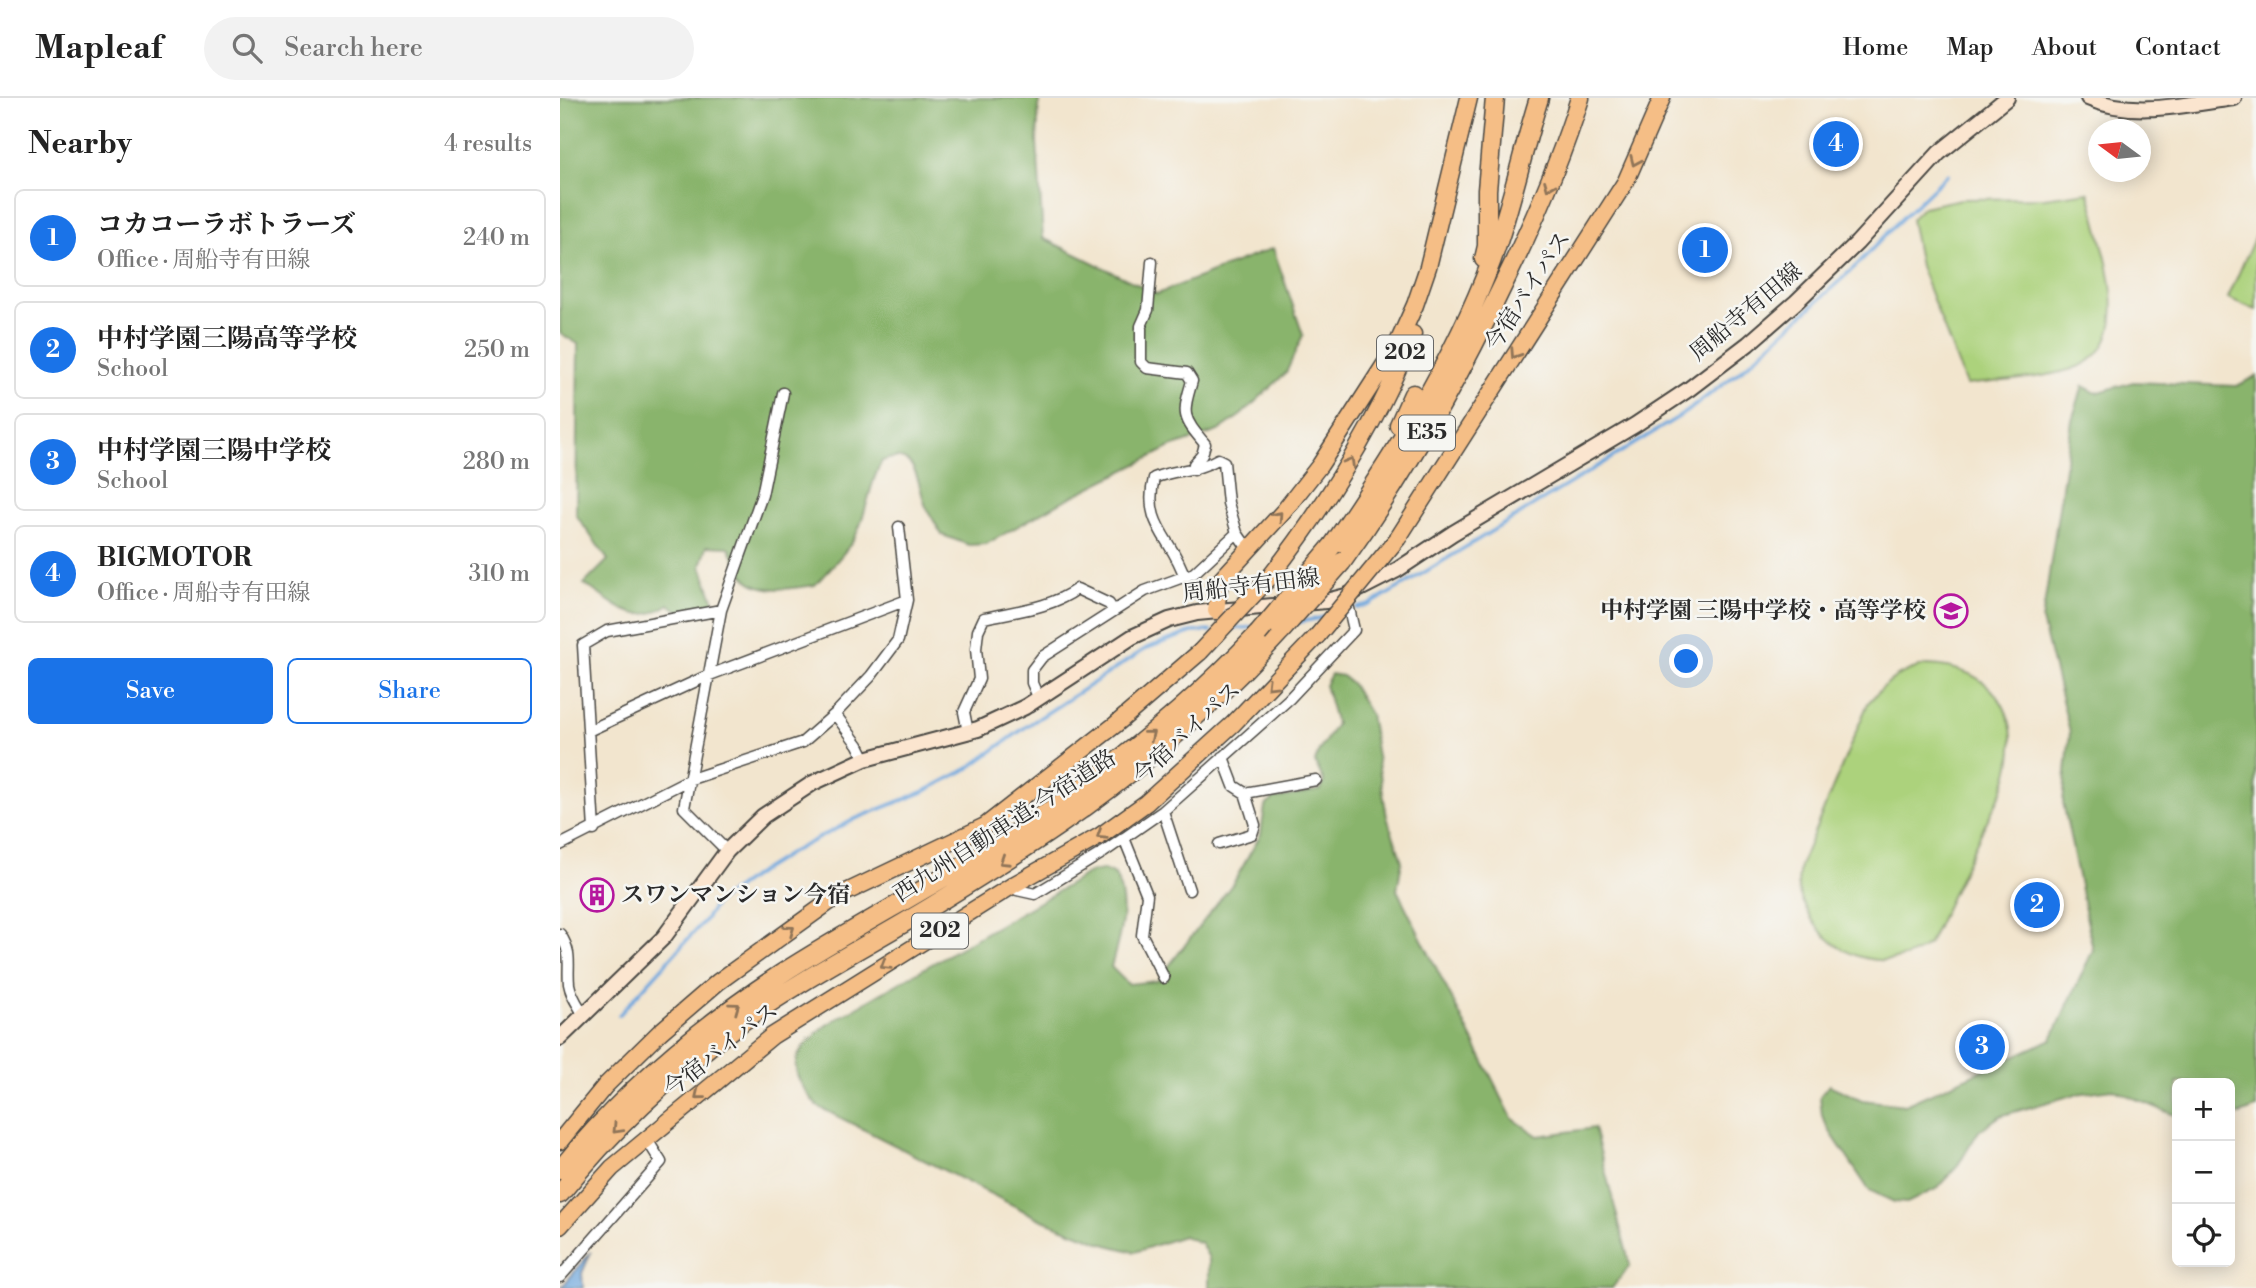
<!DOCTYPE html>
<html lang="en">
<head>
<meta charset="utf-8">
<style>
	body { margin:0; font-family:"Libre Bodoni","Noto Serif JP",serif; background:#f2f2f2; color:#222 }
	.controls { position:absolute; right:21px; bottom:21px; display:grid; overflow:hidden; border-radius:10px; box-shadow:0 4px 18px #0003 }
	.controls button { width:63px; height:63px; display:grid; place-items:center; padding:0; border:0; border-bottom:2px solid #e0e0e0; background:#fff; color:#222; font:35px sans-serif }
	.compass { position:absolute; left:1528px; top:21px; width:63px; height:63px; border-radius:50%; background:#fff; box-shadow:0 4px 18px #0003; rotate:285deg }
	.you { position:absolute; left:1127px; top:564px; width:24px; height:24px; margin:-18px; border:5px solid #fff; border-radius:50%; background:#1a73e8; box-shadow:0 0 0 10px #1a73e833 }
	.badge { display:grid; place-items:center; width:46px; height:46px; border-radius:50%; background:#1a73e8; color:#fff; font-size:23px; font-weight:700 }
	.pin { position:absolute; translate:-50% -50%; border:4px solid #fff; box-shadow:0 2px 7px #0006 }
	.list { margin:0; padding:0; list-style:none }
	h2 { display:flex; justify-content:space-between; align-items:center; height:91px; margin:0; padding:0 28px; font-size:30px }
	h2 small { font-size:23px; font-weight:400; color:#767676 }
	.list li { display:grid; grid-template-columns:46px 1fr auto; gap:21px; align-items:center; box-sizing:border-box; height:98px; margin:0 14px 14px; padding:0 14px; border:2px solid #e0e0e0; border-radius:10px }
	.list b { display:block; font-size:26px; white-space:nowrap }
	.list p { margin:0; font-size:23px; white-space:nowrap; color:#767676 }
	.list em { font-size:23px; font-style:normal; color:#767676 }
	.actions { display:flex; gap:14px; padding:21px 28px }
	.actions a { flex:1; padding:16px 0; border:2px solid #1a73e8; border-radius:10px; text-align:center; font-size:24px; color:#1a73e8 }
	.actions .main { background:#1a73e8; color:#fff }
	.icon { flex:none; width:38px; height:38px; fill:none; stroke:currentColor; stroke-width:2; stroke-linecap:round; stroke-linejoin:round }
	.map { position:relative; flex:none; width:1696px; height:1190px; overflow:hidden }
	header { display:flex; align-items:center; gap:42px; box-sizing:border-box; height:98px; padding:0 35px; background:#fff; border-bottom:2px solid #e0e0e0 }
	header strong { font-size:33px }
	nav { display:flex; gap:38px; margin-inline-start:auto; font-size:24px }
	.search { width:490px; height:63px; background:#f2f2f2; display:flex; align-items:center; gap:18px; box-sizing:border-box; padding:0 24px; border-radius:38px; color:#767676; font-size:26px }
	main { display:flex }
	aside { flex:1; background:#fff }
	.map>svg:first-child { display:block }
	.green { fill:#acd27c; stroke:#6c7e54; stroke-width:2 }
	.forest { fill:#89b46c; stroke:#5a704c; stroke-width:2 }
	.water { fill:#6da6dd; stroke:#4c6884; stroke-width:2 }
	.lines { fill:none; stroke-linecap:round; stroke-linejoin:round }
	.stream { stroke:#6da6dd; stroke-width:3.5 }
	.minor-casing { stroke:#494743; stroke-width:13 }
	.secondary-casing { stroke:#494743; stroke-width:18 }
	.trunk-casing { stroke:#494743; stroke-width:19 }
	.motorway-casing { stroke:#494743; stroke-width:21 }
	.minor { stroke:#fff; stroke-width:10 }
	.secondary { stroke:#fbe5cf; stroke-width:14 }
	.trunk { stroke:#f5be86; stroke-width:16 }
	.motorway { stroke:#f5be86; stroke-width:18 }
	.trunk-bridge-casing { stroke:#494743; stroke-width:19; stroke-linecap:butt }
	.motorway-bridge-casing { stroke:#494743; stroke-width:21; stroke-linecap:butt }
	.trunk-bridge { stroke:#f5be86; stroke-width:16 }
	.motorway-bridge { stroke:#f5be86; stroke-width:18 }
	.oneway { stroke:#907458 }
	.labels { text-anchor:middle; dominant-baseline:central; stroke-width:5; stroke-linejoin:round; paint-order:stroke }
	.shield { fill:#f6f6f2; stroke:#686867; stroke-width:2 }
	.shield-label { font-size:21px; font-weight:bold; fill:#2b2b2b }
	.street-label { font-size:23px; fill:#2b2b2b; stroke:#f6f6f2 }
	.poi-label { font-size:23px; font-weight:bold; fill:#2b2b2b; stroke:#f6f6f2; text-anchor:end }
</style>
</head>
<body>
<header>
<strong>Mapleaf</strong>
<div class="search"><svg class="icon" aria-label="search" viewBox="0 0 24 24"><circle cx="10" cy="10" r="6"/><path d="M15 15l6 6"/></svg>Search here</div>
<nav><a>Home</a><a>Map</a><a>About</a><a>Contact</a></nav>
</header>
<main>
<aside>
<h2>Nearby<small>4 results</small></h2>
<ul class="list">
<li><span class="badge">1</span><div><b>コカコーラボトラーズ</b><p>Office · 周船寺有田線</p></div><em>240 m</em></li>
<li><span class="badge">2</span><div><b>中村学園三陽高等学校</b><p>School</p></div><em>250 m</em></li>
<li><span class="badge">3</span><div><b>中村学園三陽中学校</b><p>School</p></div><em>280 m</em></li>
<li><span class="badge">4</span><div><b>BIGMOTOR</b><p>Office · 周船寺有田線</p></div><em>310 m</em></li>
</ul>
<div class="actions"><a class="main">Save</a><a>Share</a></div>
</aside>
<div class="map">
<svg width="1696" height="1190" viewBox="0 0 1696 1190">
	<rect width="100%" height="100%" fill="#f6f6f2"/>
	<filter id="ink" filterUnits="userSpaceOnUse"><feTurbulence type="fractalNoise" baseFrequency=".0143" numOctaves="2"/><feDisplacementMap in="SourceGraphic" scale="14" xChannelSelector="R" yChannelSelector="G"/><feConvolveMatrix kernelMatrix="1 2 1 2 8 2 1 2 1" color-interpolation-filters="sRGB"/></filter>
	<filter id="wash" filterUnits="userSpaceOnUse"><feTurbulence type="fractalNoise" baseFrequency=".00686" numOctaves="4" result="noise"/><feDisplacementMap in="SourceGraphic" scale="28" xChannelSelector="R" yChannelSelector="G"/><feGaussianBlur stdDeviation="1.57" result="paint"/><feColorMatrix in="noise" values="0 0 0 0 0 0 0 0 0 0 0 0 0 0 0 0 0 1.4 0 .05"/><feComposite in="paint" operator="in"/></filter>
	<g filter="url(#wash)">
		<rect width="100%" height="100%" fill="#f2e5ce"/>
		<path class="green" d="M1528 94C1533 106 1535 117 1538 130 1550 174 1574 252 1512 271 1480 281 1439 283 1406 287L1360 168 1351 121 1363 109 1401 101 1484 100Z
			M1696 136V212L1668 200Z
			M1367 567C1431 569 1464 613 1448 676 1444 694 1432 712 1424 729 1405 768 1387 807 1369 846 1330 877 1276 861 1251 820 1246 811 1240 801 1238 790 1238 783 1239 775 1240 768L1308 605C1327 584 1338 573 1367 567Z"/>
		<path class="forest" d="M0 0H479L477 44 483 140 597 196 713 150 743 237 726 275 681 317 658 333 611 349 505 402 426 446 409 447 382 437C377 428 371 418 366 409 357 387 359 348 322 363 310 384 308 408 299 430 291 451 270 470 255 487 235 490 201 497 185 479 178 471 174 458 169 449L147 448 141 468 155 506 120 514 109 506C74 531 55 505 24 486L48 462 16 417 18 246 0 235Z
			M1696 278V1010L1670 1020V985H1617V1018L1552 991 1516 996 1440 1018 1419 1033 1396 1070 1376 1091 1347 1105 1334 1104 1309 1092 1269 1032 1262 1018 1260 998 1269 987 1302 1002 1345 1007 1492 941 1533 852 1503 704 1510 634 1482 523 1512 322 1523 288 1536 295 1573 284 1677 288Z
			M771 576 782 578 791 585 810 616 827 719 842 763 837 792 952 1020 978 1038 1034 1030 1070 1167 1052 1190H649V1160L641 1145 623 1138 575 1154 547 1147 480 1121 257 1008C224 968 231 957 268 926L531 774 543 772 555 777C570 808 560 836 551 869L568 886 597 883 674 784 701 736 705 708 714 701 761 692 764 683 755 664 759 653 776 626 765 587Z"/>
		<path class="water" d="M31 1154 22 1175 23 1190H1Z"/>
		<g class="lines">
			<path class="stream" d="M797 510 809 507 842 488 1125 315 1183 271 1297 167 1335 127 1388 76
				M735 525 765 519
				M669 531 696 529
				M59 917 145 822 157 804 201 773 230 755 295 721 363 694 409 670 467 628 587 550 632 534 651 533"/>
		</g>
	</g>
	<g filter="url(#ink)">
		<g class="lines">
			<defs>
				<path id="minor" d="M592 164 588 212 581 228V264L587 270 627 275 632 283C622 317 622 319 645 346L642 357 634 366V372
					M625 480C613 440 582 428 594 380 617 370 634 375 658 361L664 364 668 405 677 435
					M479 601 472 585V572L482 559 585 493 634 475 677 435 688 451
					M275 616 298 647 305 661
					M28 633 147 578 347 502
					M408 634 404 614 419 581 416 551 418 533 424 520C455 513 491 510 517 491L549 506 553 512
					M663 659 674 688 685 695 756 682
					M603 713 629 792
					M34 732 23 547 47 533 161 512
					M564 740 587 797 582 837 604 880
					M659 746 692 736 695 727 685 695
					M0 747 128 682 243 644 275 616 311 578 338 542 347 502 339 429
					M167 753 124 710 161 512 202 397 223 295
					M455 786 457 792 475 796 544 754 603 713 729 601 794 532 787 502
					M0 836C13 856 7 866 9 886 11 898 18 907 24 917
					M0 1179 101 1064 86 1040"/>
				<path id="secondary" d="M1528 0C1573 20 1628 6 1674 0
					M0 940 104 839 167 753 203 718 253 685 305 661 418 631 465 609 572 539 609 522 637 515 766 503 786 498 837 472 893 435 1075 327 1129 291 1188 246 1236 204 1297 145 1379 55 1447 0"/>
				<path id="trunk" d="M838 440 1066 83 1102 0
					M709 480C768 405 817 325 853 236
					M656 513 660 483 724 413 760 367 836 249 855 207 868 169 909 0
					M0 1043 45 988 100 934 158 884 276 799 425 728 555 627 640 554
					M0 1128 52 1070 212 938 455 786 540 738 586 705 673 626 758 537"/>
				<path id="motorway" d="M924 161 927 148V92L935 0
					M839 327 853 296
					M773 447C834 358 893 265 931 164 951 111 962 54 979 0
					M782 464C845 376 897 284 943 187 973 126 1000 65 1020 0
					M0 1072C62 995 139 930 221 876 288 833 359 796 426 754 525 693 618 621 698 536
					M0 1096C52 1031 112 975 180 925 240 882 306 848 369 810 413 783 457 756 499 727 582 671 654 606 721 533"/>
			</defs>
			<use href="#minor" class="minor-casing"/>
			<use href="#secondary" class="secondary-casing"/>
			<use href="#trunk" class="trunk-casing"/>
			<use href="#motorway" class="motorway-casing"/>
			<use href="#minor" class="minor"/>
			<use href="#secondary" class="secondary"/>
			<use href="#trunk" class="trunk"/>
			<use href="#motorway" class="motorway"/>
			<defs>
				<path id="trunk-bridge" d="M758 537 838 440
					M640 554 709 480"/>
				<path id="motorway-bridge" d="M721 533 782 464
					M698 536 773 447"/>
			</defs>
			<use href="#trunk-bridge" class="trunk-bridge-casing"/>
			<use href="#motorway-bridge" class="motorway-bridge-casing"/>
			<use href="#trunk-bridge" class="trunk-bridge"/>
			<use href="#motorway-bridge" class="motorway-bridge"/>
		</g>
		<defs><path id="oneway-chevron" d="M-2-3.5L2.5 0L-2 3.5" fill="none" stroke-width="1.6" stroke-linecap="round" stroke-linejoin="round" transform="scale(1.75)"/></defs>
		<g class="oneway">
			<use href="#oneway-chevron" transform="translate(1075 63) rotate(114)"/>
			<use href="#oneway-chevron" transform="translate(989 88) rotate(112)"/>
			<use href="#oneway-chevron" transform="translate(955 256) rotate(123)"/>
			<use href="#oneway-chevron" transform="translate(790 364) rotate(-60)"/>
			<use href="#oneway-chevron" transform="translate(718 418) rotate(-48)"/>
			<use href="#oneway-chevron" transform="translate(711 587) rotate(135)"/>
			<use href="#oneway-chevron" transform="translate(590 637) rotate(-39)"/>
			<use href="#oneway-chevron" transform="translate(541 737) rotate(147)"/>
			<use href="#oneway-chevron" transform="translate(444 763) rotate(147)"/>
			<use href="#oneway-chevron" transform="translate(230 832) rotate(-36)"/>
			<use href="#oneway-chevron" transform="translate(325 867) rotate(148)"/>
			<use href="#oneway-chevron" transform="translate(175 909) rotate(-36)"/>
			<use href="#oneway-chevron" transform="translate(139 997) rotate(141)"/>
			<use href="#oneway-chevron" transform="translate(57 1031) rotate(134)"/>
		</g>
	</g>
	<defs>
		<symbol id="school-ring" viewBox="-11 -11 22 22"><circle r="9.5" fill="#f6f6f2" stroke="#b5179e" stroke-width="1.5"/><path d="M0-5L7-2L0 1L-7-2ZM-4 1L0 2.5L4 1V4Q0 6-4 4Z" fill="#b5179e"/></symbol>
		<symbol id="building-ring" viewBox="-11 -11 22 22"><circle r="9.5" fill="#f6f6f2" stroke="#b5179e" stroke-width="1.5"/><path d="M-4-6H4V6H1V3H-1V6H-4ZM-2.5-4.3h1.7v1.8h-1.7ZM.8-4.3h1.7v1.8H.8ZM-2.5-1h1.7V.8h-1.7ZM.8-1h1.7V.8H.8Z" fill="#b5179e"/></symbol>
	</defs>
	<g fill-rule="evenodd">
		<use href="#school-ring" x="1372" y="494" width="38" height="38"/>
		<use href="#building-ring" x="18" y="778" width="38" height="38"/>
	</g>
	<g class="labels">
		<g class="shield">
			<rect x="817" y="237.5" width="56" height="35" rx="5"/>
			<rect x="839" y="317.5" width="56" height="35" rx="5"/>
			<rect x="352" y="815.5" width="56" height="35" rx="5"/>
		</g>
		<g class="shield-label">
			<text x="845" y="255">202</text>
			<text x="867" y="335">E35</text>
			<text x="380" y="833">202</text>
		</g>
		<g class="street-label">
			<text transform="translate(968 193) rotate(-57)">今宿バイパス</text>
			<text transform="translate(1186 214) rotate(-40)">周船寺有田線</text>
			<text transform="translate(691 488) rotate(-7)">周船寺有田線</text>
			<text transform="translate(627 635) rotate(-43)">今宿バイパス</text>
			<text transform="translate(445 728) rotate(-33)">西九州自動車道;今宿道路</text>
			<text transform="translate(161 952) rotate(-38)">今宿バイパス</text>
		</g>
		<g class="poi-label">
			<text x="1366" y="513">中村学園 三陽中学校・高等学校</text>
			<text x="61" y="797" text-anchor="start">スワンマンション今宿</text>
		</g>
	</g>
</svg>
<div class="controls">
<button>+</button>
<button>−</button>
<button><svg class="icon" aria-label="locate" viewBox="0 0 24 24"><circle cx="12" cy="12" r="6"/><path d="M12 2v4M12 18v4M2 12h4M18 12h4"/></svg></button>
</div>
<svg class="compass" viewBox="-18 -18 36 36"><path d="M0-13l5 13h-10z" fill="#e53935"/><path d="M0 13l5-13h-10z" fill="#767676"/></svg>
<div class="you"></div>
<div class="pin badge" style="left:1145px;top:152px">1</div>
<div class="pin badge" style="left:1477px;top:807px">2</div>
<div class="pin badge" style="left:1422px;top:949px">3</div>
<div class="pin badge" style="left:1276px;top:46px">4</div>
</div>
</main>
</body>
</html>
